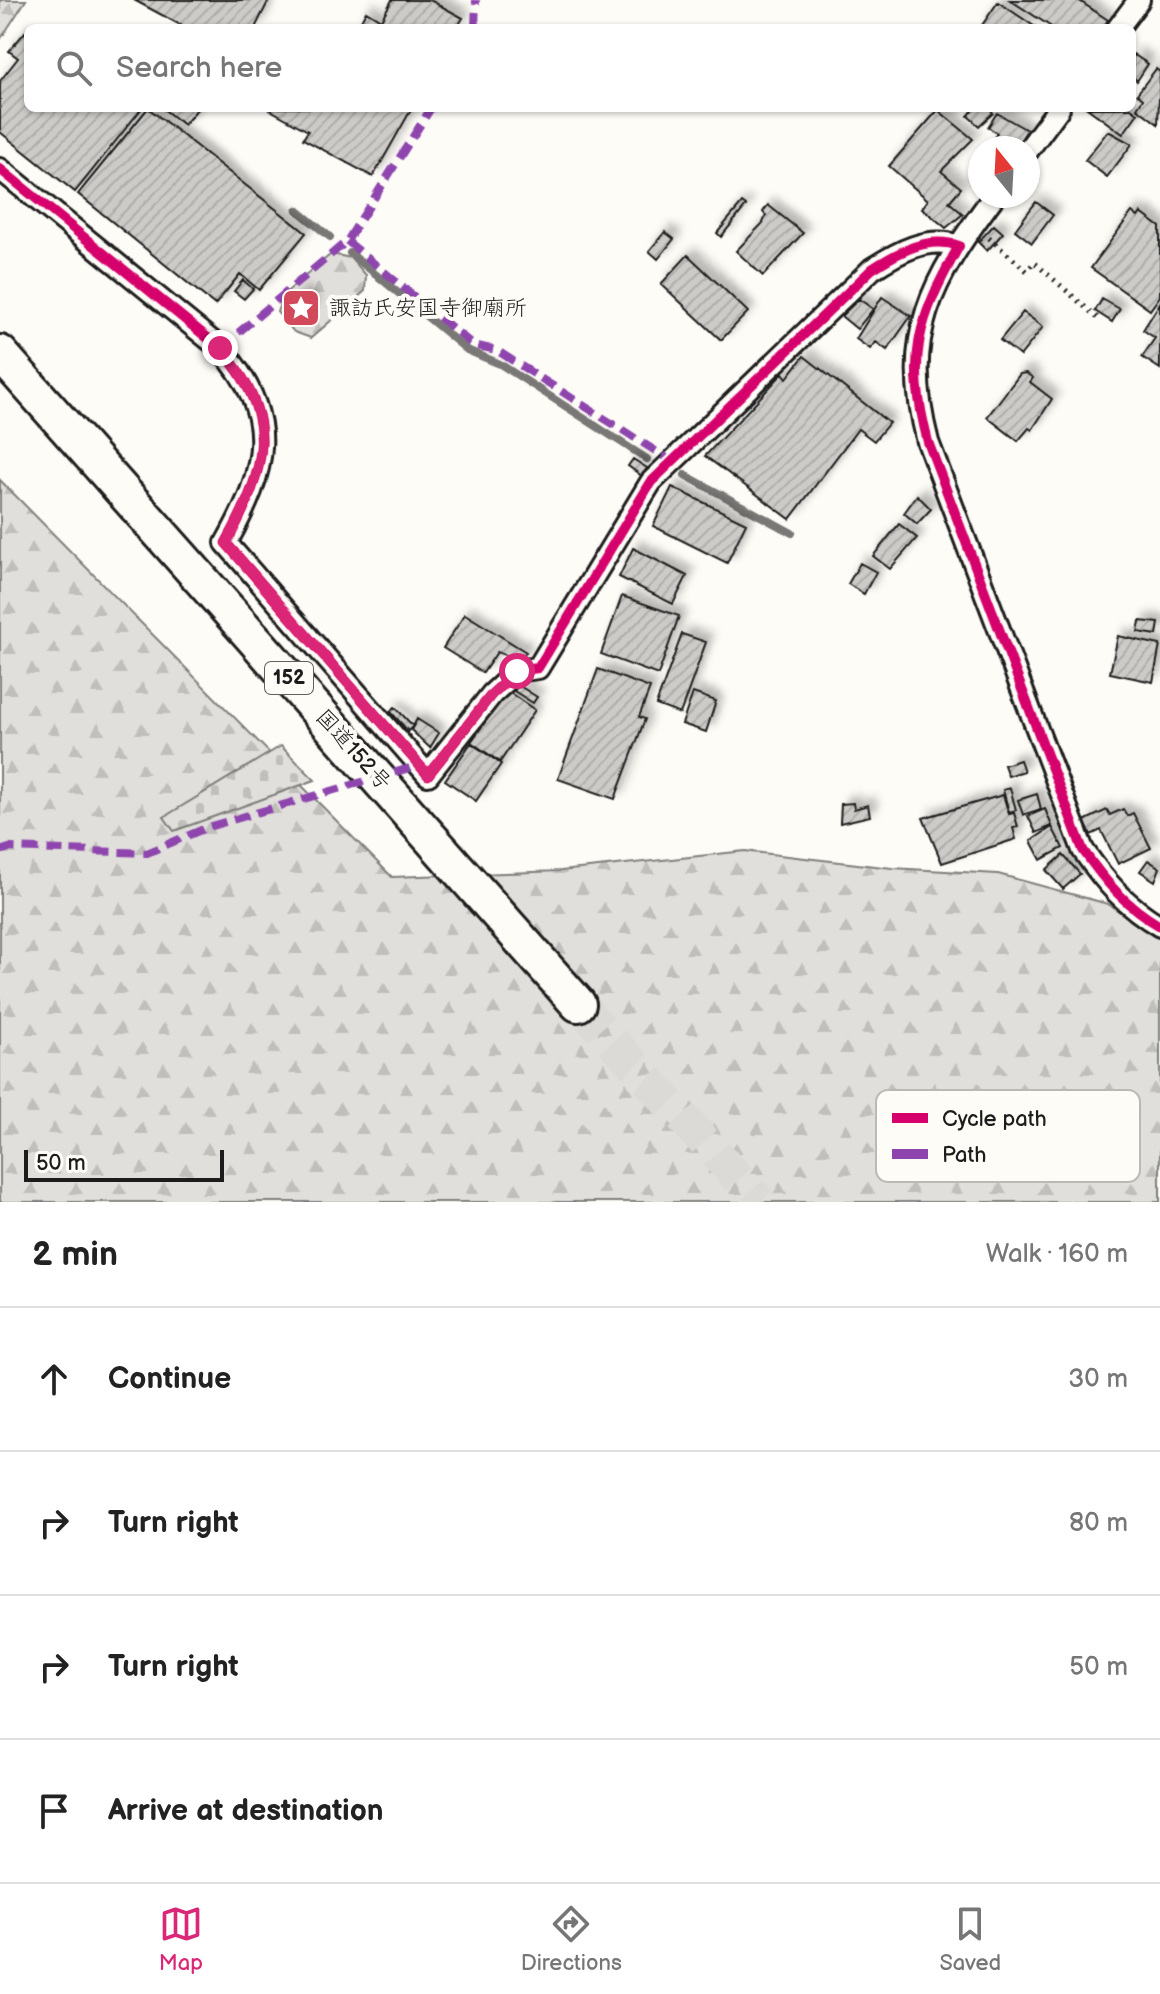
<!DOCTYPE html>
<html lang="en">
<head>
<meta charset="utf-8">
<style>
	body { margin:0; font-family:"Balsamiq Sans","Klee One",sans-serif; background:#f6f6f6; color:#222 }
	.compass { position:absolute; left:968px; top:136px; width:72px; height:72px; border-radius:50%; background:#fff; box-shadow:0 2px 6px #0004; rotate:342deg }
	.scale { position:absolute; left:24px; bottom:20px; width:200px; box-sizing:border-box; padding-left:8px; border:4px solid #1c1c1c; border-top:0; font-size:22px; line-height:28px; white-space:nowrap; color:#1c1c1c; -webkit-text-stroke:6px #fdfcf7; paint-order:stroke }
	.stop { position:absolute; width:24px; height:24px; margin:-18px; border:6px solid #db2777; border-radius:50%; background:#fff }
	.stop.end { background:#db2777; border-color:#fff; box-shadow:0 2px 8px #0008 }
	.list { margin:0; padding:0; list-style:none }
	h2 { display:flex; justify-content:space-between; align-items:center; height:104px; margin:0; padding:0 32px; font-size:34px }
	h2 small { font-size:26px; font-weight:400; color:#767676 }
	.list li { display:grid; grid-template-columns:52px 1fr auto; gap:24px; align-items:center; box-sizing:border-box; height:144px; padding:0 32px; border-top:2px solid #e0e0e0 }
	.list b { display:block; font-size:30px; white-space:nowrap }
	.list em { font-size:26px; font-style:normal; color:#767676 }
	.icon { flex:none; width:44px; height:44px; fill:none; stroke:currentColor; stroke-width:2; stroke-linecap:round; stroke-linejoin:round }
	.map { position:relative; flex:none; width:1160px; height:1202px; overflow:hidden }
	.search { position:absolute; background:#fff; box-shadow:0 2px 6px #0004; left:24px; right:24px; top:24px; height:88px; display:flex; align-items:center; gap:20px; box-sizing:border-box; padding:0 28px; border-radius:12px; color:#767676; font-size:30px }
	.sheet { height:680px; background:#fff }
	nav { display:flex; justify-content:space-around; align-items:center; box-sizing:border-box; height:112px; border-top:2px solid #e0e0e0; background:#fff; font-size:22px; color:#767676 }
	nav a { display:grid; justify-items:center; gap:4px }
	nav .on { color:#db2777 }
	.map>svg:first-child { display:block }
	.forest { fill:url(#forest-firs); stroke:#7e7e7c; stroke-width:2 }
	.cemetery { fill:url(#cemetery-stones); stroke:#7e7e7c; stroke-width:2 }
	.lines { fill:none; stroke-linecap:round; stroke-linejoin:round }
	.stream { stroke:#797876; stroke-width:8 }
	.building { fill:url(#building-hatch); stroke:#1c1c1c; stroke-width:2; filter:url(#shadow) }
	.trunk-tunnel { stroke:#dbdad6; stroke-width:34; stroke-dasharray:34 17; stroke-linecap:butt }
	.minor-casing { stroke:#1c1c1c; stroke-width:26 }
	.trunk-casing { stroke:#1c1c1c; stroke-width:40 }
	.path { stroke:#1c1c1c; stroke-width:5; stroke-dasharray:2 6; stroke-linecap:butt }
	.minor { stroke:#fdfcf7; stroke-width:20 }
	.trunk { stroke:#fdfcf7; stroke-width:34 }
	.quiet { stroke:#8e44ad; stroke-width:8; stroke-dasharray:16 8; stroke-linecap:butt }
	.cycleway-casing { stroke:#fdfcf7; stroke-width:15 }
	.cycleway { stroke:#d6006c; stroke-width:10 }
	.route { stroke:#db2777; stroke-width:10 }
	.labels { text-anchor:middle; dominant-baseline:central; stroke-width:8; stroke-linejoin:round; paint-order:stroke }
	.shield { fill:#fdfcf7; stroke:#605f5e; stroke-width:2 }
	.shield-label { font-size:20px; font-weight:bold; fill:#1c1c1c }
	.poi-label { font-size:22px; fill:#1c1c1c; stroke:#fdfcf7; text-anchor:start }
	.street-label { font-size:22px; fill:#1c1c1c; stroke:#fdfcf7 }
	.key { fill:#fdfcf7; stroke:#bab9b5; stroke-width:2 }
	.key-label { font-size:22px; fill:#1c1c1c }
</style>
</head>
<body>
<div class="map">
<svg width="1160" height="1202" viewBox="0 0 1160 1202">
	<defs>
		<pattern id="forest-firs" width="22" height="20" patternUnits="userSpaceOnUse" patternTransform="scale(2)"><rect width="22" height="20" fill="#e0dfdb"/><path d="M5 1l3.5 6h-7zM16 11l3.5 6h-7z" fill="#c0bfbb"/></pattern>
		<pattern id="cemetery-stones" width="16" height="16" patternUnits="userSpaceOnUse" patternTransform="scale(2)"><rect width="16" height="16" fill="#e0dfdb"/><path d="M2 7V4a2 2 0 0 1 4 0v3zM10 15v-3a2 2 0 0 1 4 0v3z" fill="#c0bfbb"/></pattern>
		<pattern id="building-hatch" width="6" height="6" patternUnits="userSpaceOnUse" patternTransform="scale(2)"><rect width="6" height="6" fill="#cccbc8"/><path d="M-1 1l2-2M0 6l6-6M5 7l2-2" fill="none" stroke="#afaeab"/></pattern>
		<filter id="shadow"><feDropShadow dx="7" dy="-7" stdDeviation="4" flood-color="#0004"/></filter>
	</defs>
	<rect width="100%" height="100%" fill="#fdfcf7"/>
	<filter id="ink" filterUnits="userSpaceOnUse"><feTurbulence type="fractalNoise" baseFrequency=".0125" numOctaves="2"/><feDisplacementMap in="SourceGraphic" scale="16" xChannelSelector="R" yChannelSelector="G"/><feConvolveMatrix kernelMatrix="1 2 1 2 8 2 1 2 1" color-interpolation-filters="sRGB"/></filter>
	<g filter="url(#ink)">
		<path class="forest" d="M0 0H26L0 40Z
			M331 254 351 258 366 275 365 291 311 338 294 332 277 312 283 295Z
			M0 480 392 877 561 871 745 851 892 868 998 874 1108 904 1160 939V1202H0Z"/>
		<path class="cemetery" d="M281 746 315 780 174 831 164 817Z"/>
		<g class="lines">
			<path class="stream" d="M297 210 330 237
				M350 253 467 350 500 364 647 459
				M685 475 792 533"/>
		</g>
		<path class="building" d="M134 0H269L255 28H186Z
			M392 0H430L463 18 457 28H357L366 11 381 20Z
			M1010 0H1078L1108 20 1103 28H1053Z
			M998 2 1034 26 1042 28H980Z
			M25 32 28 35V108H142L75 192 0 132V81L18 58 9 51Z
			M1133 54 1148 64 1137 81 1132 76Z
			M1156 69 1160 72 1158 124 1137 108 1143 99 1137 94Z
			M148 108 306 233 259 290 240 274 215 305 78 194Z
			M162 108H198L184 125Z
			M267 108H412L373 177 303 139 308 131Z
			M975 108H990L993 113 979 126 968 116Z
			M1087 108H1131L1138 113 1123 134Z
			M938 110 973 139 941 171 961 188 949 202 963 214 946 228 922 208 928 200 889 166Z
			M997 113 1027 130 1016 148 1004 143 1001 147 992 141 997 133 988 127Z
			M1108 131 1132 144 1107 177 1085 160Z
			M1036 202 1053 215 1032 243 1015 230Z
			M742 203 746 206 721 237 717 233Z
			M768 205 803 233 763 276 736 251 763 223 766 216 763 212Z
			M1132 212 1138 217 1141 213 1160 227V296L1150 310 1091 268Z
			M994 225 1003 233 987 251 978 242Z
			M665 232 674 239 658 259 649 251Z
			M688 255 748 312 721 340 661 284Z
			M243 280 253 289 244 299 234 291Z
			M301 294 313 306 298 320 287 308Z
			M882 297 911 316 887 350 876 342 870 349 856 339Z
			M859 299 873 309 857 329 841 316Z
			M1102 299 1120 309 1112 322 1095 311Z
			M1160 303V369L1142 357 1155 338 1143 330Z
			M1023 312 1043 327 1020 356 1000 340Z
			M804 356 889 423 874 441 858 429 790 519 705 456 783 373 787 378Z
			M1026 373 1033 378 1030 382 1052 399 1032 430 1029 428 1018 441 987 417 1020 374Z
			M633 459 647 468 642 476 628 466Z
			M672 487 746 523 727 563 653 526Z
			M917 495 931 509 917 524 904 513Z
			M899 524 917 538 890 569 873 556Z
			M633 548 687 576 673 604 619 577Z
			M860 563 876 572 864 594 848 584Z
			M622 596 679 616 658 675 601 654Z
			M465 614 526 652 520 661 497 652 483 673 443 648Z
			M1140 621 1159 623 1157 635 1138 632Z
			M682 634 706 642 680 714 656 705Z
			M1118 636 1160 645 1153 682 1110 673Z
			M598 669 650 688 639 717 645 719 615 799 558 779Z
			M518 685 537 697 533 703 514 691Z
			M507 691 535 710 500 762 471 742Z
			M693 693 716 701 706 732 682 724Z
			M395 707 413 726 408 731 390 711Z
			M417 719 439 733 430 748 411 730Z
			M471 743 501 764 476 801 445 780Z
			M1020 760 1024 771 1008 776 1004 765Z
			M1010 788 1016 810 1009 812 1003 790Z
			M1037 794 1041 809 1023 815 1018 800Z
			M1003 795 1009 814 1014 813 1018 827 1013 828 1016 839 942 863 923 818Z
			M853 803 854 809 868 805 870 816 840 823 841 804Z
			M1045 809 1052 826 1036 833 1028 816Z
			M1123 809 1127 816 1133 813 1151 848 1118 864 1101 830 1091 835 1084 821 1107 810 1110 815Z
			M1052 827 1063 848 1041 860 1031 841Z
			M1063 855 1080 874 1063 889 1046 870Z
			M1148 860 1160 868 1155 881 1140 871Z"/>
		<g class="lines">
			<path class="trunk-tunnel" d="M578 1004 760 1202"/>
			<defs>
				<path id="minor" d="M1118 28 1139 0
					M1028 150 1059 108
					M0 169 220 348C281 416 267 470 226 543L428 775 492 694 517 671 538 668 651 482 872 269C898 252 928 235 959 246
					M994 196C931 281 900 335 928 442L1083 850C1105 882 1126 906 1160 926"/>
				<path id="trunk" d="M0 353 578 1004"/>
			</defs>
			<use href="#minor" class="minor-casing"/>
			<use href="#trunk" class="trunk-casing"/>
			<path class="path" d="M989 238 1027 271 1034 262 1101 321"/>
			<use href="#minor" class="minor"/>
			<use href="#trunk" class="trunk"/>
			<path class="quiet" d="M475 28 476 0
				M347 241 473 345 496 350 673 462
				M220 348 347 241 431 108
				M0 851 9 848 147 853 208 827 420 765"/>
			<defs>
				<path id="cycleway" d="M0 169 220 348C281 416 267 470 226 543L428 775 492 694 517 671 538 668 651 482 872 269C898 252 928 235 959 246 917 321 906 356 928 442L1083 850C1105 882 1126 906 1160 926"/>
			</defs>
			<use href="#cycleway" class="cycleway-casing"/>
			<use href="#cycleway" class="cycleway"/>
		</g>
	</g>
	<g class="lines" filter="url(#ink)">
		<path class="route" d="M220 348C281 415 267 470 226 543L428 775 492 694 517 671"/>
	</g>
	<defs>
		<symbol id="sight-square" viewBox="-11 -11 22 22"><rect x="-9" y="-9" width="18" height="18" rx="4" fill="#d1495b" stroke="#fdfcf7"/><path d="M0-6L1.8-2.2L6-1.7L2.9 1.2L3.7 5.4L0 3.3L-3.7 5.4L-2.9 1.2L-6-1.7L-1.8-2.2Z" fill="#fff"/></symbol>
	</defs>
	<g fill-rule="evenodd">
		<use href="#sight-square" x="279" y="286" width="44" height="44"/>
	</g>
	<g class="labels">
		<rect class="shield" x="265" y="662" width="48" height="32" rx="6"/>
		<g class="shield-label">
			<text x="289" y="678">152</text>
		</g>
		<g class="poi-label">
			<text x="329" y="308">諏訪氏安国寺御廟所</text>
		</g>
		<g class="street-label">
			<text transform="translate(353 750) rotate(48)">国道152号</text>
		</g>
	</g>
	<rect x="876" y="1090" width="264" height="92" rx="12" class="key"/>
	<rect x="892" y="1113" width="36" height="10" fill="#d6006c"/>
	<rect x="892" y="1149" width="36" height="10" fill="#8e44ad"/>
	<g class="key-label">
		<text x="942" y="1126">Cycle path</text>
		<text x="942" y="1162">Path</text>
	</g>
</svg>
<svg class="compass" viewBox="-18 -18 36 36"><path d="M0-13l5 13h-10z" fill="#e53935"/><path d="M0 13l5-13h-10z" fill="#767676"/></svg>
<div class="scale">50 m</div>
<div class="stop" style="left:517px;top:671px"></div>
<div class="stop end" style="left:220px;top:348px"></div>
<div class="search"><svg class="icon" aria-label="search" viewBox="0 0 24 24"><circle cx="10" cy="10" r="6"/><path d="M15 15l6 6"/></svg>Search here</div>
</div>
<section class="sheet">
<h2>2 min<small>Walk · 160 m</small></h2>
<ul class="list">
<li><svg class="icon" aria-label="ahead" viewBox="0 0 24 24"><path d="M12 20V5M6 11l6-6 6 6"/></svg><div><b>Continue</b></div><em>30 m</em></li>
<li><svg class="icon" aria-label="right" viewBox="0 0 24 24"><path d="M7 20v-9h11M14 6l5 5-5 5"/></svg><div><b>Turn right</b></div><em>80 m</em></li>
<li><svg class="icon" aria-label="right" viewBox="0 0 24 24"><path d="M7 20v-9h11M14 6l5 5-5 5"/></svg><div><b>Turn right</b></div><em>50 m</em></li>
<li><svg class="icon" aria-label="arrive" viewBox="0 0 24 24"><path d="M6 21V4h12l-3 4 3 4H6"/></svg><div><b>Arrive at destination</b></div></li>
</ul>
</section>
<nav>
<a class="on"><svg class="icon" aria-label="map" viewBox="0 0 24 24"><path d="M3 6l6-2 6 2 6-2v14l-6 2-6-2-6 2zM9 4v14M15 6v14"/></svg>Map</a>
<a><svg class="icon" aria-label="directions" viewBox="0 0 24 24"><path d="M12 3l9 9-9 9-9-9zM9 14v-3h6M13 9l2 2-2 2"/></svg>Directions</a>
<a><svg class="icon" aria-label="saved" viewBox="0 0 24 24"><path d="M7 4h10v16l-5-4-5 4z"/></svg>Saved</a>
</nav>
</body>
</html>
